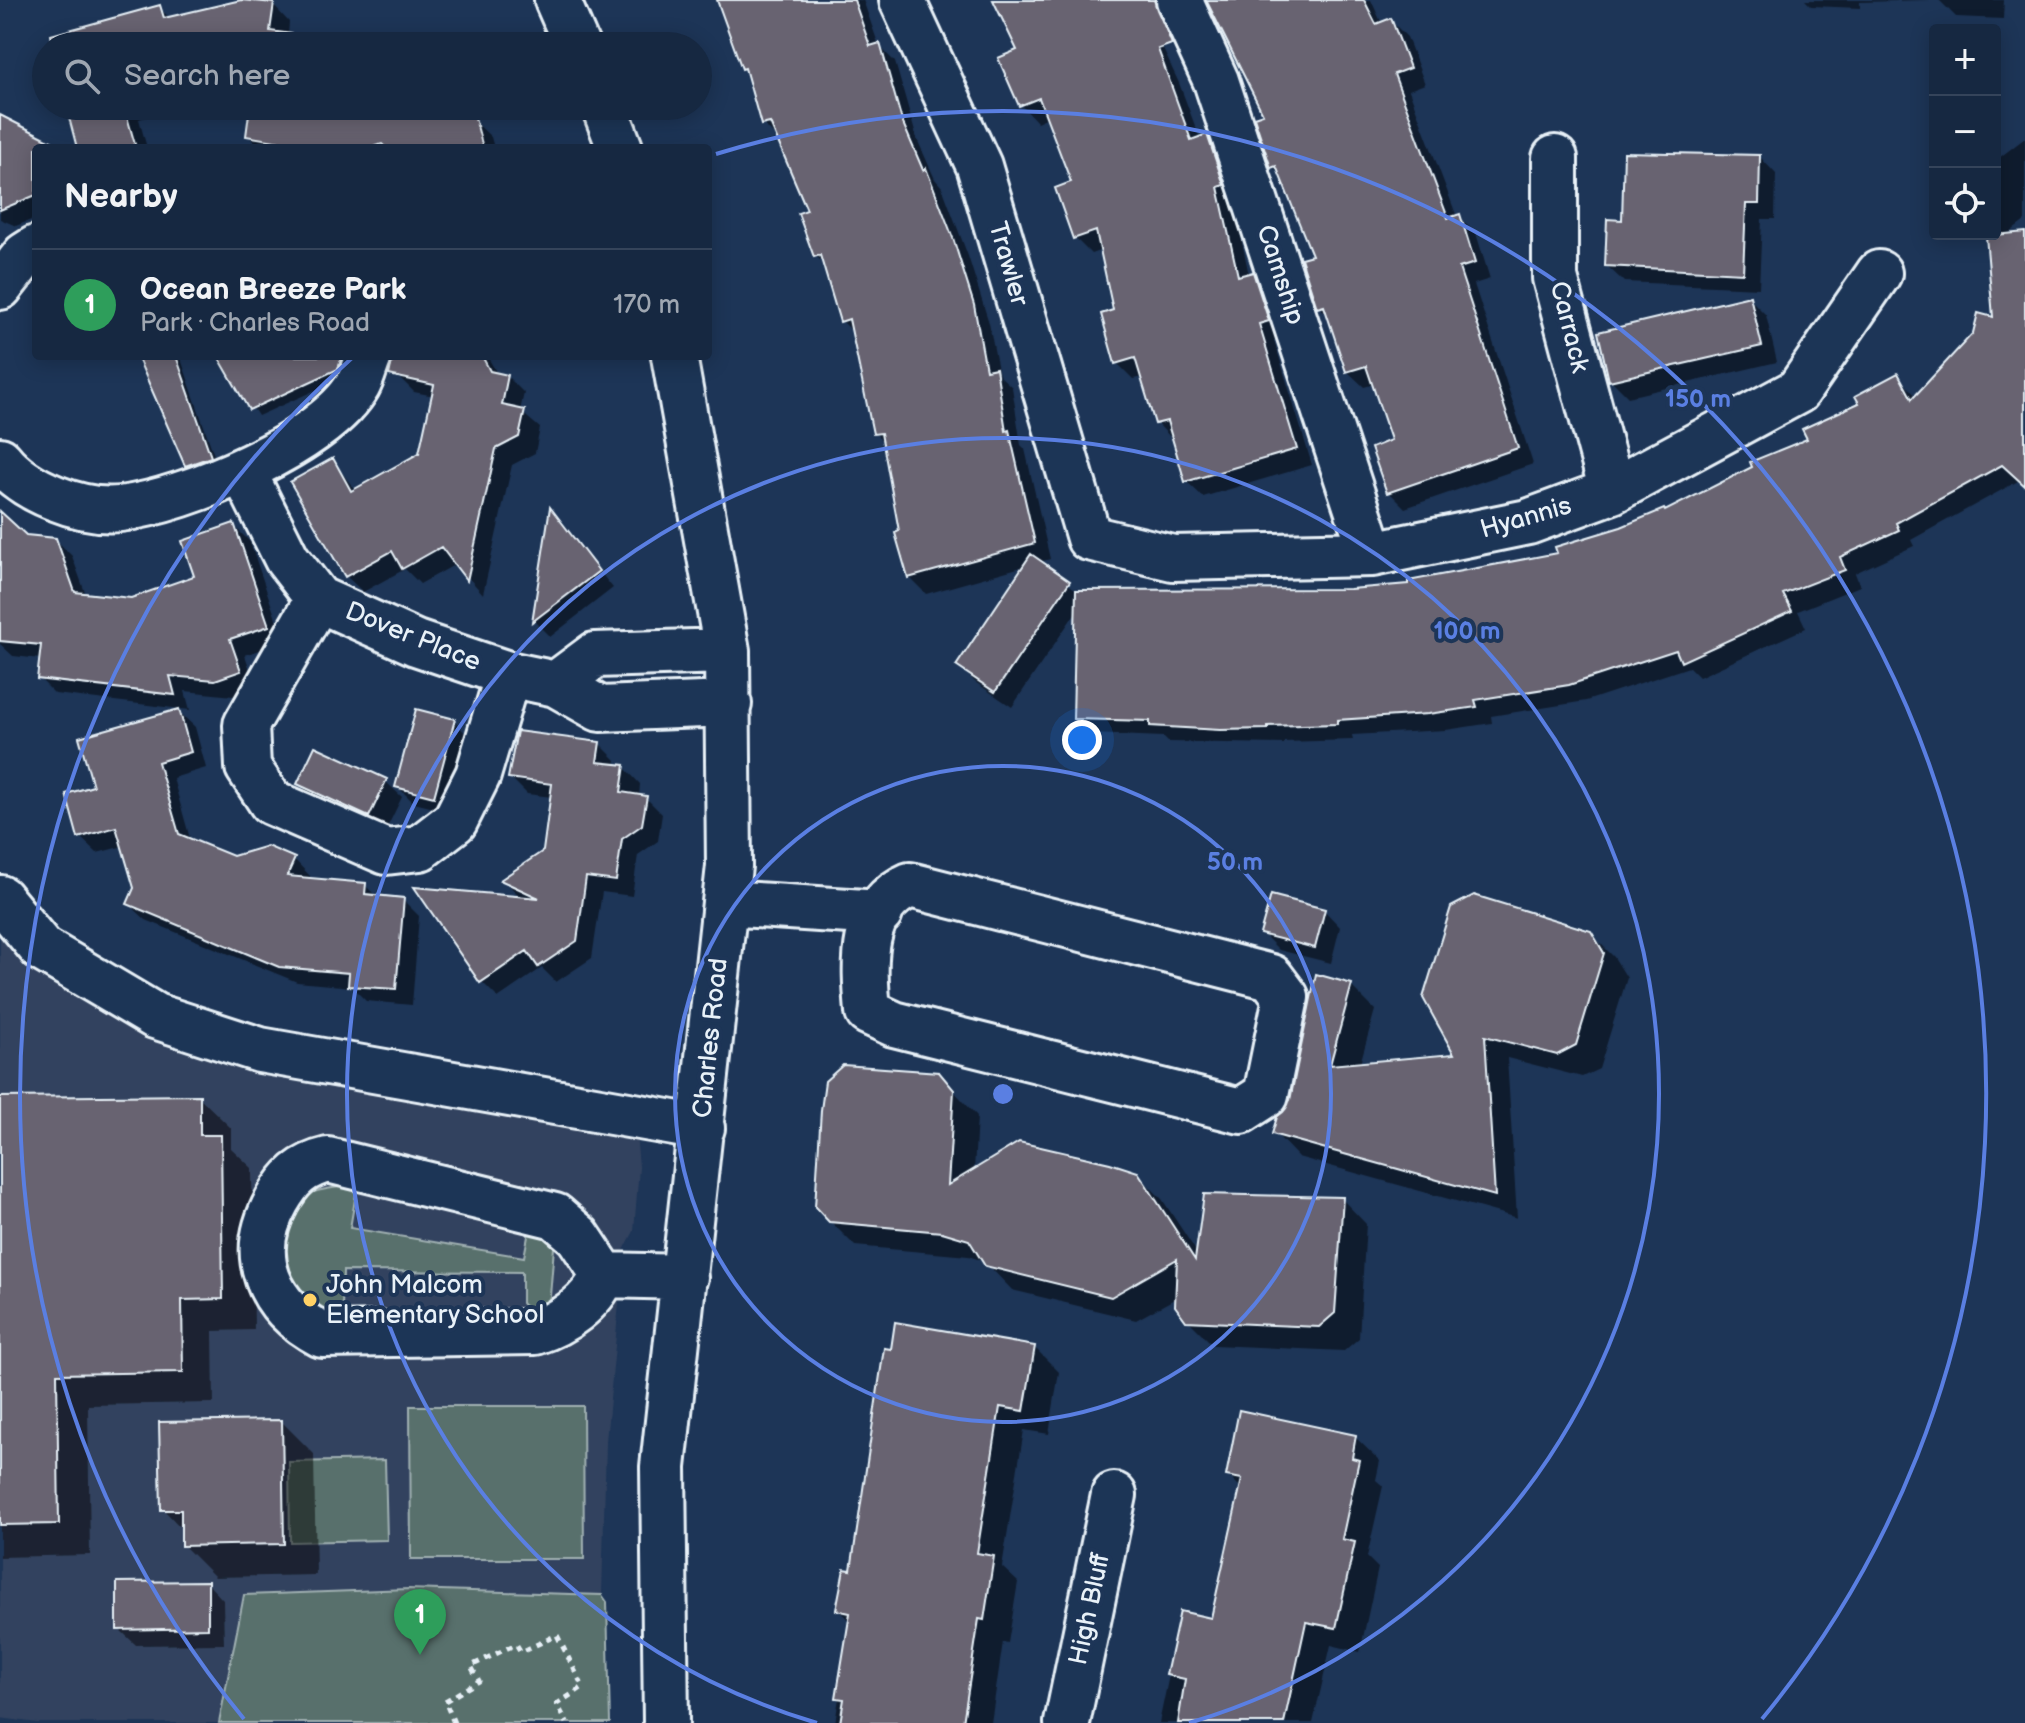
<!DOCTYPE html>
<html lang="en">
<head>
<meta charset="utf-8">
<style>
	body { margin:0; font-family:"Balsamiq Sans",sans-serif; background:#23344c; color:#f1f3f6 }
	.controls { position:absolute; right:24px; top:24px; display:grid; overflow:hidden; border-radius:8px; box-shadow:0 4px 20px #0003 }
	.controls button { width:72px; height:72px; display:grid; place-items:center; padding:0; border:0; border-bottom:2px solid #35445a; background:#162841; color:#f1f3f6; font:40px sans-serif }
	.you { position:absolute; left:1082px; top:740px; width:28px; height:28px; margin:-20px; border:6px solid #fff; border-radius:50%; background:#1a73e8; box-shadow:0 0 0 12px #1a73e833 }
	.badge { display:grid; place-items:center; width:52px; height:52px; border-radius:50%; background:#8bbbb9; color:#fff; font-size:26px; font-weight:700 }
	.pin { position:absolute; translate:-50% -66px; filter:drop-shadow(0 2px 4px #0008) }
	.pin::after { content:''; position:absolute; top:42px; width:28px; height:24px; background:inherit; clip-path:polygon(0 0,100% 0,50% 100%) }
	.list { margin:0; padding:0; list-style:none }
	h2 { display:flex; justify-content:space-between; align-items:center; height:104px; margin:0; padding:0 32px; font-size:34px }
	h2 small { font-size:26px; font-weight:400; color:#9ea6b1 }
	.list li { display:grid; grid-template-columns:52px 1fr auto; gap:24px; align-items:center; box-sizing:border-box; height:112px; padding:0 32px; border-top:2px solid #35445a }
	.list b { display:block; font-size:30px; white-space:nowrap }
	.list p { margin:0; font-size:26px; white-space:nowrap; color:#9ea6b1 }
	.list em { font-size:26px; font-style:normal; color:#9ea6b1 }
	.icon { flex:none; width:44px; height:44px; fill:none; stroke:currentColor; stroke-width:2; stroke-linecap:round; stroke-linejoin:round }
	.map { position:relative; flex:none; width:2025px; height:1723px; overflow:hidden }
	.search { position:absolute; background:#162841; box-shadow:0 4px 20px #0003; left:32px; top:32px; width:680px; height:88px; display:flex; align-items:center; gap:20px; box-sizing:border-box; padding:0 28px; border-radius:44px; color:#9ea6b1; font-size:30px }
	.panel { position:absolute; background:#162841; box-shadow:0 4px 20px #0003; left:32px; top:144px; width:680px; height:216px; border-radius:8px }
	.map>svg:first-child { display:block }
	.built { fill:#33435f }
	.green { fill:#58706c; stroke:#a0b0b2; stroke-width:2 }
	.shadow { fill:#0007 }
	.building { fill:#676471; stroke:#e8f1f8; stroke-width:2 }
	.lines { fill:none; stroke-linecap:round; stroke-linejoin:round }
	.minor-casing { stroke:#e8f1f8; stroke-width:50 }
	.path { stroke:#e8f1f8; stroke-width:5; stroke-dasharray:6 6; stroke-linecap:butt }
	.minor { stroke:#1d3557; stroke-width:44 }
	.ring { fill:none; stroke:#5a7fe2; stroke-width:4 }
	.poi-dot { fill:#ffd166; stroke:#1d3557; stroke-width:3 }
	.labels { text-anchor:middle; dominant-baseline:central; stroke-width:8; stroke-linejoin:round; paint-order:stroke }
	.street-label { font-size:26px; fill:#e8f1f8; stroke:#1d3557 }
	.poi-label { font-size:26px; fill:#e8f1f8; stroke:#1d3557; text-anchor:start }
	.centre { fill:#5a7fe2; stroke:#1d3557; stroke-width:4 }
	.ring-label { font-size:24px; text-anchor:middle; font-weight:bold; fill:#5a7fe2; stroke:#1d3557; stroke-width:8; stroke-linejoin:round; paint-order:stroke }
</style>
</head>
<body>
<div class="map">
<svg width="2025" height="1723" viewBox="0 0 2025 1723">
	<rect width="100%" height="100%" fill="#1d3557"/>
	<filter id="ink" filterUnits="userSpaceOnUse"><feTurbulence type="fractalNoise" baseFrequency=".0125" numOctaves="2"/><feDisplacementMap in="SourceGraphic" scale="16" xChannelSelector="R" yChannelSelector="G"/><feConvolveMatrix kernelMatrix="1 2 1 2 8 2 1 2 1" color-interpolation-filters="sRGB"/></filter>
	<g filter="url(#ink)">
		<path class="built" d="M0 929 39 968 111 1018 152 1039 232 1061 636 1134 639 1167 634 1231 624 1250 606 1441 602 1595H244L218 1723H38L0 1718Z"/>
		<path class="green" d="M349 1186 357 1188 350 1228 524 1257 529 1231 555 1235 550 1296 545 1309 529 1311 522 1303V1272L343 1271 342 1309 335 1314 316 1308 280 1273C285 1209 277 1193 349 1186Z
			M410 1406H583L584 1559H411Z
			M385 1460 387 1540 290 1542 289 1462Z
			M409 1589 602 1595 607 1602 610 1723H219L244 1595Z"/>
		<path class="shadow" d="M716 0H863L879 46 895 62 917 139 935 179 942 187 968 256 989 323 999 375 1012 387 1021 445 1025 449 1050 559 1039 562 1079 592 1350 591 1410 586 1560 555 1666 513 1810 440 1897 375 1917 397 2025 427V485L2020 480 1911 540 1914 546 1855 573 1860 586 1798 611 1806 628 1699 677 1689 667 1586 701 1491 716 1492 723 1446 730 1352 735 1353 740 1284 742V744L1168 742 1163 737 1092 734 1075 718 1078 609 1012 707 975 682 959 666 1025 566 926 594 909 577 885 444 875 433 853 332 842 321 824 264 816 256 810 211 780 141 763 124 749 73Z
			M995 0H1140L1179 83 1200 139 1207 136 1223 153 1249 275 1268 290 1284 337 1274 340 1312 465 1203 497 1186 481 1173 440 1157 423 1143 377 1133 379 1117 363 1116 312 1102 250 1091 254 1075 238 1074 183 1048 117 1037 122 1021 105 1001 59 1020 51Z
			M1209 0H1371L1382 24 1391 21 1407 37 1425 84 1409 90 1457 217 1476 233 1490 279 1474 284 1533 464 1405 508 1389 492 1394 442 1375 384 1364 387 1347 371 1331 318 1319 307 1315 256 1283 177 1273 167 1266 115Z
			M1805 0H1932L1860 2V8L1811 6Z
			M1939 0H2004L2003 19 1956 17Z
			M273 5 289 22 288 35 302 46H81L76 27 159 8 171 19Z
			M68 106H187L139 119 147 148H79Z
			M252 106H464L466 113 491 137 494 148H261L249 136Z
			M0 114 61 148H36V218L16 226 0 219Z
			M2025 138V221L2005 236 2025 234V296L2003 236 1995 228V161Z
			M1760 157 1776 174 1775 219H1762L1759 288 1624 282 1607 266 1624 222Z
			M1749 298 1766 315 1777 362 1628 397 1611 380Z
			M140 356H180L217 464 195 473 187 465Z
			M220 356H327L338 380 258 416Z
			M402 356H487L498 375 508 377 524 393 520 411 540 428 535 453 512 465 483 594 456 564 420 584 405 569 363 592 346 576 333 461 356 491 421 455 434 396 414 392 398 376Z
			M551 511 613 588 550 637 534 621Z
			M0 514 25 537 56 540 72 556 86 595 131 600 196 578 233 525 250 542 284 642 245 655 256 688 233 696 185 691 190 710 55 694 39 678 41 659 13 656 0 644Z
			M178 711 195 727 206 768 173 778 191 842 232 859H294L310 876 309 880 365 885 377 897 403 900 419 916 412 1005 366 1001 352 987 297 982 146 920 129 904 136 888 124 846 97 853 80 837 95 788Z
			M454 721 470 738 450 812 414 803 397 786Z
			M600 744 616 760 615 766 624 767 640 784 639 797 646 798 662 814 658 841 638 855 632 896 602 892 592 958 556 982 542 968 498 998 481 981 522 898 503 880 544 852 552 797 527 794 511 778Z
			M385 781 402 797 385 832 316 800 299 784Z
			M1324 910 1340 927 1331 963 1279 950 1262 933Z
			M1590 933 1614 957 1627 978 1599 1069 1582 1077 1507 1058 1517 1218 1298 1157 1275 1133 1351 986 1375 1010 1360 1064 1457 1056Z
			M938 1074 977 1116 974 1171 1137 1174 1162 1199 1198 1254 1342 1199 1366 1224 1359 1338 1344 1351 1213 1345 1188 1320 1178 1297 1136 1320 1012 1290 984 1261 968 1256 855 1246 830 1221Z
			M199 1097 231 1128V1148L252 1168 254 1330 213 1331 214 1403 88 1405 90 1555 0 1557V1099Z
			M1034 1347 1059 1372 1049 1434 1024 1430 1002 1567 1018 1582 1008 1643 1003 1642 991 1723H835L851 1622 838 1610 853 1572Z
			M282 1422 314 1454 316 1575 215 1577 183 1545V1530L163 1509Z
			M1355 1437 1380 1461 1376 1480 1383 1486 1367 1557 1378 1568 1360 1652 1331 1645 1313 1723H1159L1182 1613 1213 1620 1242 1489 1228 1475Z
			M207 1583 223 1600 224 1644 136 1645 119 1629Z"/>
		<path class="building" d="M241 0 274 3 270 31 292 34 296 46H53L51 35 160 5 164 18Z
			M717 0H854L870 46 880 43 902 121 923 170 926 168 953 238 974 305 986 370 996 368 1006 431 1009 430 1035 543 908 578 895 533 899 531 881 433 873 434 849 319 840 322 820 255 814 257 798 213 807 210 770 123 761 125 745 68 742 69Z
			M993 0H1154L1172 44 1158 49 1191 140 1207 134 1224 185 1218 187 1238 276 1253 272 1269 321 1259 324 1297 449 1185 482 1167 421 1155 424 1135 358 1115 364 1101 314 1113 310 1096 231 1073 239 1055 188 1071 182 1039 98 1019 106 998 58 1017 50Z
			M1206 0H1364L1376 24 1391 18 1410 68 1394 74 1448 218 1460 214 1475 263 1459 268 1518 448 1387 493 1371 448 1391 440 1366 366 1346 372 1324 306 1317 308 1301 258 1312 255 1276 166 1271 168 1254 117 1263 114Z
			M66 106H124L136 148H77Z
			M250 106H460L475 118 483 148H386L382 144 368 148H315L246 136Z
			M0 115 65 148H36V195L0 210Z
			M1624 152 1760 155 1759 204H1746L1743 273 1605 266 1607 219 1622 220Z
			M2025 232V486L2002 465 1896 523 1899 530 1840 557 1845 570 1783 594 1792 611 1681 662 1676 650 1569 685 1475 700 1477 707 1428 714 1337 720V724L1268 726V729L1220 730 1150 726V721L1073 719 1076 590 1350 589 1408 584V581L1557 553 1555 547 1621 527 1664 509 1665 511 1752 467 1750 462 1807 439 1802 429 1859 403 1855 396 1898 373 1912 399 1973 333 1978 313 1993 317 1986 236Z
			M1750 296 1762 346 1609 381 1598 332Z
			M137 356H176L211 457 185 466Z
			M218 356H342L338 369 249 410Z
			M393 356H482L490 371 508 375 502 405 525 410 519 437 496 449 467 581 441 547 402 569 392 551 345 577 290 482 333 458 351 491 419 453 434 385 389 375Z
			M550 507 599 571 532 622Z
			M0 511 26 535 56 538 75 592 131 598 194 576 182 541 234 523 269 626 230 639 241 671 215 680 170 676 175 695 37 679 41 645 0 641Z
			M1031 554 1070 581 995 692 956 666Z
			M179 709 191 752 158 762 179 834 233 856 267 846 295 858 287 876 366 883 365 894 404 898 396 989 348 986 349 973 279 967 127 904 134 888 116 827 78 838 66 794 93 786 79 737Z
			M416 709 455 719 434 797 395 787Z
			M517 731 600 742 597 762 625 765 621 792 647 796 642 825 622 839 616 881 586 877 577 941 538 967 527 951 480 983 414 887 539 898 500 880 543 851 552 784 508 778Z
			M315 746 387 779 369 817 297 784Z
			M1271 895 1325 909 1315 948 1260 934Z
			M1474 895 1591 931 1604 953 1576 1045 1557 1055 1485 1036 1495 1196 1272 1134 1277 1117 1290 1100 1316 974 1352 984 1330 1065 1454 1054 1423 998 1451 907Z
			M843 1065 939 1072 954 1090 948 1185 1019 1142 1110 1163 1138 1172 1195 1260 1204 1194 1343 1197 1335 1313 1319 1327 1186 1321 1175 1306 1177 1259 1111 1297 985 1266 969 1240 942 1232 829 1222 815 1207 821 1110 825 1081Z
			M200 1095V1135H221L223 1299 182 1300 183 1372 57 1374 59 1524 0 1525V1097Z
			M895 1322 1035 1346 1024 1411 1000 1407 977 1553 994 1556 984 1620 979 1619 963 1723H840L844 1699 836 1698 850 1613 836 1610 844 1569 851 1570 884 1348 891 1349Z
			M1239 1410 1356 1435 1352 1458 1359 1460 1342 1539 1355 1542 1336 1628 1306 1622 1284 1723H1178L1185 1679 1166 1675 1180 1611 1211 1618 1242 1479 1226 1476Z
			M282 1420 284 1544 181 1546V1510H161L159 1422Z
			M208 1581V1628L117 1630V1582Z"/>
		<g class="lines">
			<defs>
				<path id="minor" d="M557 0 577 46
					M902 0 979 166 1089 538 1173 558 1372 554 1528 522 1612 491 1798 391 1879 273
					M1179 0 1216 81 1372 554
					M604 106 620 148
					M1555 158V278L1612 491
					M0 287 25 255 36 248
					M0 460C24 491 81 513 120 509 186 501 324 444 358 385 363 376 365 365 369 356
					M243 471 287 559 318 599 416 643 508 674 556 684 600 709 729 704
					M318 599 246 725 248 767 271 802 386 852 420 848 455 821 478 775 508 674
					M556 684 595 655 727 651
					M910 885 1271 977 1286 997 1266 1095 1241 1111 894 1024 868 1012C864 965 859 907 910 885Z
					M0 898 42 949 155 1016 260 1050 702 1128
					M725 903 880 913
					M328 1160 555 1216 578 1236 604 1275C592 1303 563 1323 535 1332L322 1335C268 1307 246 1256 277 1201 290 1178 302 1166 328 1160Z
					M604 1275 685 1277
					M666 1723 663 1467 729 866 727 651 674 356
					M1067 1723 1114 1495"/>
			</defs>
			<use href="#minor" class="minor-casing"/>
			<path class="path" d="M454 1723 445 1701 479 1681 471 1666 516 1644 521 1652 557 1635 583 1687 557 1704 567 1723"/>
			<use href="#minor" class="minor"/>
		</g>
	</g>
	<g class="ring">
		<circle cx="1003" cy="1094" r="328"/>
		<path d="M817 1723A656 656 0 1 1 1189 1723"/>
		<path d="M244 1719A983 983 0 0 1 352 358M716 154A983 983 0 0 1 1762 1719"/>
	</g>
	<circle class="poi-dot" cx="310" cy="1300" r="8"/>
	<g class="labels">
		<g class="street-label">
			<text transform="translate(1008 264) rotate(74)">Trawler</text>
			<text transform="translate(1280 275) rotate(72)">Camship</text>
			<text transform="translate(1569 327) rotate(76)">Carrack</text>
			<text transform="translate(1526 518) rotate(-16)">Hyannis</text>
			<text transform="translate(413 637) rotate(22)">Dover Place</text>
			<text transform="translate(711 1038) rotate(-84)">Charles Road</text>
			<text transform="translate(1090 1609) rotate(-78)">High Bluff</text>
		</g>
		<g class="poi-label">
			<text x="326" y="1285">John Malcom<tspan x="326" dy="30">Elementary School</tspan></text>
		</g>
	</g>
	<circle cx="1003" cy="1094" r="12" class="centre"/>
	<g class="ring-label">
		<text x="1698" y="407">150 m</text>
		<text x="1467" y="639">100 m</text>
		<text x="1235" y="870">50 m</text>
	</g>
</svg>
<div class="controls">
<button>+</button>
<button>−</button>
<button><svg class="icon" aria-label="locate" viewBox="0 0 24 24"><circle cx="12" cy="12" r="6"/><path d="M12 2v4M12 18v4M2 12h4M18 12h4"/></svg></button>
</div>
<div class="you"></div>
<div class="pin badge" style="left:420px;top:1655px;background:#2e9e5b">1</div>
<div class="search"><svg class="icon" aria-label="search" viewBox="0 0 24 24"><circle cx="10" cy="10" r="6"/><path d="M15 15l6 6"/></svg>Search here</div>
<section class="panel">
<h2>Nearby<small></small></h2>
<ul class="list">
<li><span class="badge" style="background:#2e9e5b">1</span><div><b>Ocean Breeze Park</b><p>Park · Charles Road</p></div><em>170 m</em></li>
</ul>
</section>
</div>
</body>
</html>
